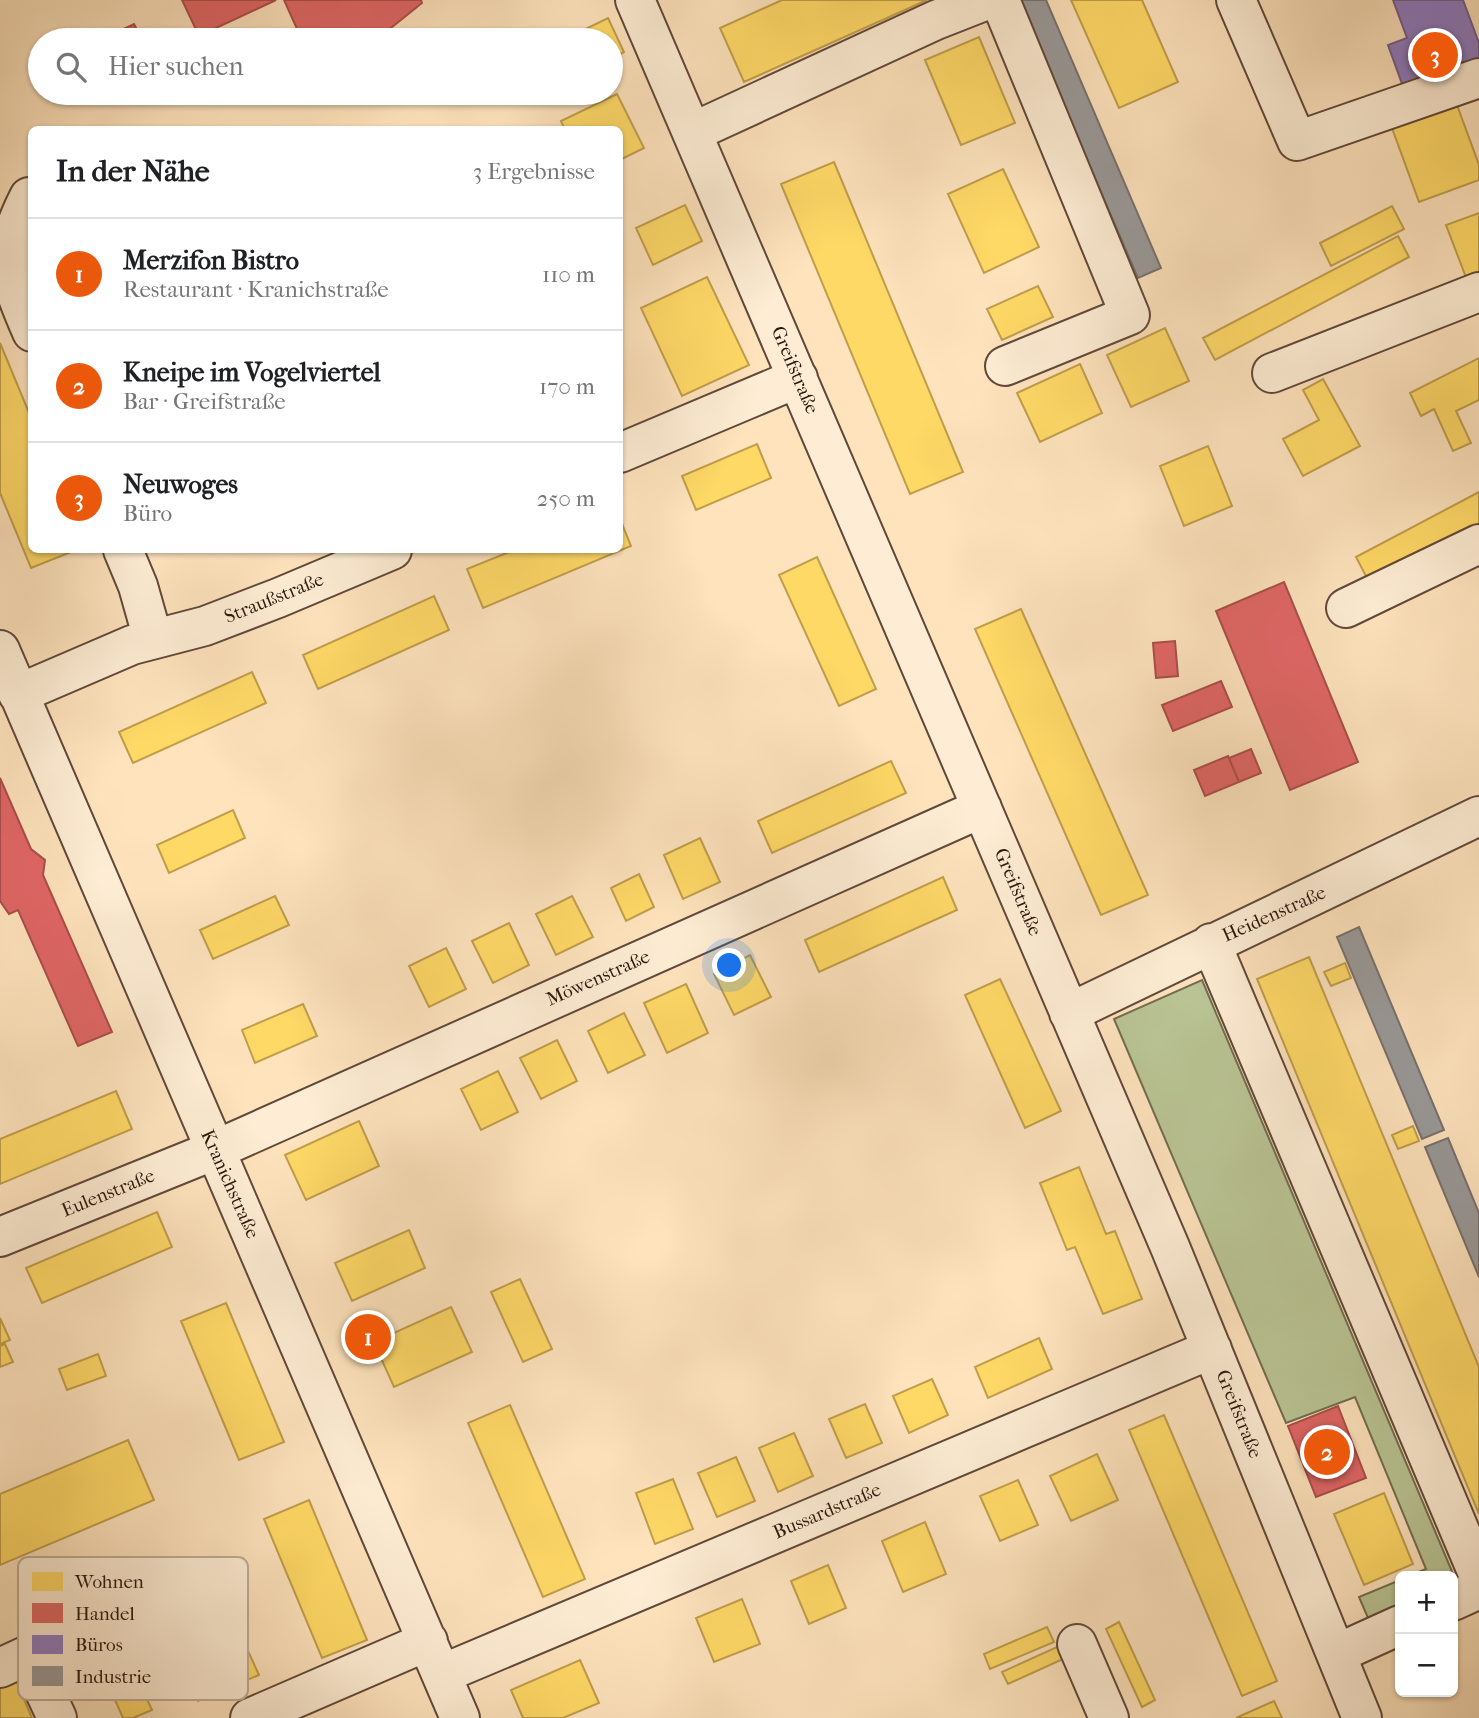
<!DOCTYPE html>
<html lang="de">
<head>
<meta charset="utf-8">
<style>
	body { margin:0; font-family:"IM FELL French Canon",serif; background:#f2f2f2; color:#202124 }
	.controls { position:absolute; right:21px; bottom:21px; display:grid; overflow:hidden; border-radius:10px; box-shadow:0 2px 5px #0004 }
	.controls button { width:63px; height:63px; display:grid; place-items:center; padding:0; border:0; border-bottom:2px solid #e0e0e0; background:#fff; color:#202124; font:35px sans-serif }
	.you { position:absolute; left:730px; top:966px; width:24px; height:24px; margin:-18px; border:5px solid #fff; border-radius:50%; background:#1a73e8; box-shadow:0 0 0 10px #1a73e833 }
	.badge { display:grid; place-items:center; width:46px; height:46px; border-radius:50%; background:#ea580c; color:#fff; font-size:23px; font-weight:700 }
	.pin { position:absolute; translate:-50% -50%; border:4px solid #fff; box-shadow:0 2px 7px #0006 }
	.list { margin:0; padding:0; list-style:none }
	h2 { display:flex; justify-content:space-between; align-items:center; height:91px; margin:0; padding:0 28px; font-size:30px }
	h2 small { font-size:23px; font-weight:400; color:#757577 }
	.list li { display:grid; grid-template-columns:46px 1fr auto; gap:21px; align-items:center; box-sizing:border-box; height:112px; padding:0 28px; border-top:2px solid #e0e0e0 }
	.list b { display:block; font-size:26px; white-space:nowrap }
	.list p { margin:0; font-size:23px; white-space:nowrap; color:#757577 }
	.list em { font-size:23px; font-style:normal; color:#757577 }
	.icon { flex:none; width:38px; height:38px; fill:none; stroke:currentColor; stroke-width:2; stroke-linecap:round; stroke-linejoin:round }
	.map { position:relative; flex:none; width:1479px; height:1718px; overflow:hidden }
	.search { position:absolute; background:#fff; box-shadow:0 2px 5px #0004; left:28px; top:28px; width:595px; height:77px; display:flex; align-items:center; gap:18px; box-sizing:border-box; padding:0 24px; border-radius:38px; color:#757577; font-size:26px }
	.panel { position:absolute; background:#fff; box-shadow:0 2px 5px #0004; left:28px; top:126px; width:595px; height:427px; border-radius:10px }
	.map>svg:first-child { display:block }
	.green { fill:#bac595; stroke:#736d51; stroke-width:2 }
	.homes { fill:#ffd966; stroke:#c09e4b; stroke-width:2 }
	.shops { fill:#e06666; stroke:#aa4e4b; stroke-width:2 }
	.offices { fill:#8e7cc3; stroke:#715d8c; stroke-width:2 }
	.industry { fill:#999; stroke:#78716f; stroke-width:2 }
	.lines { fill:none; stroke-linecap:round; stroke-linejoin:round }
	.minor-casing { stroke:#604839; stroke-width:42 }
	.minor { stroke:#feedd4; stroke-width:38 }
	.labels { text-anchor:middle; dominant-baseline:central; stroke-width:7; stroke-linejoin:round; paint-order:stroke }
	.street-label { font-size:19px; fill:#2c150d; stroke:#feedd4 }
	.key { fill:#feedd4; stroke:#bfac98; stroke-width:2 }
	.key-label { font-size:19px; fill:#2c150d }
</style>
</head>
<body>
<div class="map">
<svg width="1479" height="1718" viewBox="0 0 1479 1718">
	<rect width="100%" height="100%" fill="#fee3bd"/>
	<filter id="stains"><feTurbulence type="fractalNoise" baseFrequency=".00286" numOctaves="4"/><feColorMatrix values="0 0 0 0 .2 0 0 0 0 .09 0 0 0 0 .02 0 0 0 .5 -.17"/></filter>
	<radialGradient id="worn" r=".72"><stop offset=".6" stop-color="#630" stop-opacity="0"/><stop offset="1" stop-color="#630" stop-opacity=".3"/></radialGradient>
	<path class="green" d="M1202 980 1459 1588 1453 1591V1576H1409L1426 1569 1355 1397 1286 1423 1114 1019Z
		M1400 1580V1613L1371 1625 1359 1597Z"/>
	<path class="homes" d="M782 0H927L744 82 720 28Z
		M1071 0H1142L1178 82 1119 108Z
		M608 18 624 52 611 59V40H563Z
		M979 37 1015 123 961 145 925 60Z
		M617 94 644 148 620 160V130H565L561 121Z
		M1457 105 1479 165V180L1419 202 1392 128Z
		M834 162 963 472 910 494 781 184Z
		M1003 169 1039 247 984 273 948 194Z
		M685 205 702 241 653 265 636 228Z
		M1392 206 1404 229 1331 266 1320 243Z
		M1479 213V276L1467 280 1446 225Z
		M1398 236 1409 257 1215 360 1203 338Z
		M707 277 749 365 682 396 641 308Z
		M1038 286 1053 317 1002 340 987 309Z
		M1165 328 1189 381 1131 407 1107 355Z
		M0 343 32 420V550H76L31 568 0 493Z
		M1479 358V400L1456 411 1471 443 1453 451 1434 409 1421 416 1410 393Z
		M1080 364 1102 413 1040 442 1017 393Z
		M1323 379 1360 446 1303 476 1283 439 1319 420 1303 390Z
		M757 444 771 478 696 510 682 476Z
		M1208 446 1232 506 1184 526 1160 466Z
		M1479 492V527L1370 584 1356 557Z
		M620 519 631 546 483 608 467 569 514 550H620Z
		M817 557 876 689 839 706 779 575Z
		M434 596 449 630 318 689 303 655Z
		M1021 609 1148 895 1101 915 975 629Z
		M252 672 266 703 133 763 119 732Z
		M891 761 906 793 772 853 758 821Z
		M233 810 245 838 169 873 157 845Z
		M700 838 720 882 683 899 664 855Z
		M639 874 654 907 626 921 611 888Z
		M943 877 957 910 819 972 805 940Z
		M275 896 289 925 213 959 200 930Z
		M572 896 593 937 556 955 536 914Z
		M509 923 529 965 493 983 472 941Z
		M446 948 466 989 429 1007 409 966Z
		M750 955 771 997 734 1015 714 974Z
		M1309 957 1479 1367V1514L1257 979Z
		M1345 963 1351 978 1331 986 1324 972Z
		M1000 979 1061 1111 1025 1128 965 995Z
		M686 984 708 1033 667 1053 644 1003Z
		M303 1004 317 1036 255 1063 242 1030Z
		M624 1013 645 1055 608 1073 588 1031Z
		M557 1040 577 1081 541 1099 520 1058Z
		M498 1071 518 1112 481 1130 461 1089Z
		M116 1091 132 1129 0 1184V1139Z
		M359 1121 379 1166 306 1200 285 1155Z
		M1413 1126 1419 1141 1398 1149 1392 1135Z
		M1079 1167 1106 1234 1115 1231 1142 1299 1103 1314 1075 1247 1067 1250 1040 1183Z
		M157 1212 172 1247 42 1303 26 1268Z
		M409 1230 425 1268 352 1301 335 1263Z
		M520 1279 552 1349 523 1362 491 1292Z
		M226 1303 284 1442 239 1460 181 1321Z
		M451 1307 472 1352 394 1387 376 1347 362 1353 353 1332 376 1321 383 1338Z
		M0 1318 10 1340 0 1344Z
		M1039 1338 1052 1369 988 1398 975 1367Z
		M5 1344 13 1362 0 1367V1346Z
		M98 1354 106 1376 67 1390 59 1369Z
		M932 1379 948 1415 909 1433 893 1396Z
		M865 1404 882 1443 846 1458 829 1419Z
		M510 1405 585 1579 543 1597 468 1423Z
		M1164 1415 1277 1681 1242 1696 1129 1430Z
		M794 1433 813 1476 778 1492 759 1448Z
		M128 1440 154 1500 0 1565V1494Z
		M1097 1454 1118 1500 1071 1521 1050 1476Z
		M736 1457 755 1501 717 1517 698 1473Z
		M673 1479 693 1529 655 1544 636 1493Z
		M1018 1480 1038 1525 1000 1541 980 1496Z
		M1384 1493 1413 1564 1364 1585 1334 1514Z
		M309 1500 367 1640 322 1658 264 1519Z
		M925 1522 946 1574 903 1592 882 1541Z
		M828 1565 846 1608 809 1624 791 1581Z
		M742 1599 760 1644 714 1662 696 1618Z
		M1119 1622 1155 1700 1142 1707 1106 1629Z
		M1047 1627 1054 1642 990 1669 984 1654Z
		M1057 1647 1063 1659 1008 1684 1002 1672Z
		M248 1651 259 1675 198 1701 188 1677Z
		M580 1660 599 1703 563 1718H523L511 1690Z
		M15 1678 32 1718H0V1685Z
		M142 1688 152 1710 133 1718H123L115 1700Z
		M1274 1701 1282 1718H1236Z"/>
	<path class="shops" d="M182 0H276L199 36Z
		M284 0H421L422 3 376 40H302Z
		M134 24 139 34 126 40H117L113 34Z
		M1284 582 1358 762 1290 790 1216 611Z
		M1175 641 1178 676 1156 678 1153 643Z
		M1221 681 1232 707 1173 731 1162 705Z
		M1251 749 1261 773 1239 782 1229 758Z
		M1228 756 1239 782 1205 796 1194 770Z
		M0 778 31 849 45 860 43 875 112 1032 78 1046 18 910 9 914 0 901Z
		M1338 1406 1366 1478 1316 1497 1288 1426Z"/>
	<path class="offices" d="M1393 0H1463L1479 43V65L1405 92 1388 45 1407 38Z"/>
	<path class="industry" d="M1018 0H1046L1161 268 1138 278Z
		M1359 927 1444 1130 1422 1139 1337 937Z
		M1448 1138 1479 1213V1277L1425 1147Z"/>
	<g class="lines">
		<defs>
			<path id="minor" d="M635 0 1170 1247 1362 1718
				M1000 0 1130 315 1005 366
				M1236 0 1297 141 1479 78
				M693 132 936 20 987 0
				M29 197C0 254 7 274 32 332
				M1272 373 1479 292
				M620 453 798 378
				M123 550 138 586 153 639
				M1346 608 1479 544
				M0 650 460 1718
				M18 694 132 645 205 626 278 598 392 550
				M1211 943 1479 1576
				M1069 1013 1479 816
				M0 1237 215 1150 982 808
				M1453 1601 1479 1589
				M1077 1644 1109 1718
				M1336 1654 1400 1625
				M0 1668 28 1655 57 1718
				M442 1674 1212 1349
				M250 1718 428 1641"/>
		</defs>
		<use href="#minor" class="minor-casing"/>
		<use href="#minor" class="minor"/>
	</g>
	<g class="labels">
		<g class="street-label">
			<text transform="translate(795 370) rotate(67)">Greifstraße</text>
			<text transform="translate(274 598) rotate(-22)">Straußstraße</text>
			<text transform="translate(1018 892) rotate(67)">Greifstraße</text>
			<text transform="translate(1274 914) rotate(-24)">Heidenstraße</text>
			<text transform="translate(598 978) rotate(-24)">Möwenstraße</text>
			<text transform="translate(230 1184) rotate(66)">Kranichstraße</text>
			<text transform="translate(108 1193) rotate(-22)">Eulenstraße</text>
			<text transform="translate(1239 1414) rotate(68)">Greifstraße</text>
			<text transform="translate(827 1511) rotate(-23)">Bussardstraße</text>
		</g>
	</g>
	<rect x="18" y="1557" width="230" height="143" rx="10" class="key"/>
	<rect x="32" y="1572" width="31" height="19" fill="#ffd966"/>
	<rect x="32" y="1603" width="31" height="20" fill="#e06666"/>
	<rect x="32" y="1635" width="31" height="19" fill="#8e7cc3"/>
	<rect x="32" y="1666" width="31" height="20" fill="#999"/>
	<g class="key-label">
		<text x="75" y="1588">Wohnen</text>
		<text x="75" y="1620">Handel</text>
		<text x="75" y="1651">Büros</text>
		<text x="75" y="1683">Industrie</text>
	</g>
	<rect width="100%" height="100%" filter="url(#stains)"/>
	<rect width="100%" height="100%" fill="url(#worn)"/>
</svg>
<div class="controls">
<button>+</button>
<button>−</button>
</div>
<div class="you"></div>
<div class="pin badge" style="left:368px;top:1337px">1</div>
<div class="pin badge" style="left:1327px;top:1452px">2</div>
<div class="pin badge" style="left:1435px;top:55px">3</div>
<div class="search"><svg class="icon" aria-label="search" viewBox="0 0 24 24"><circle cx="10" cy="10" r="6"/><path d="M15 15l6 6"/></svg>Hier suchen</div>
<section class="panel">
<h2>In der Nähe<small>3 Ergebnisse</small></h2>
<ul class="list">
<li><span class="badge">1</span><div><b>Merzifon Bistro</b><p>Restaurant · Kranichstraße</p></div><em>110 m</em></li>
<li><span class="badge">2</span><div><b>Kneipe im Vogelviertel</b><p>Bar · Greifstraße</p></div><em>170 m</em></li>
<li><span class="badge">3</span><div><b>Neuwoges</b><p>Büro</p></div><em>250 m</em></li>
</ul>
</section>
</div>
</body>
</html>
